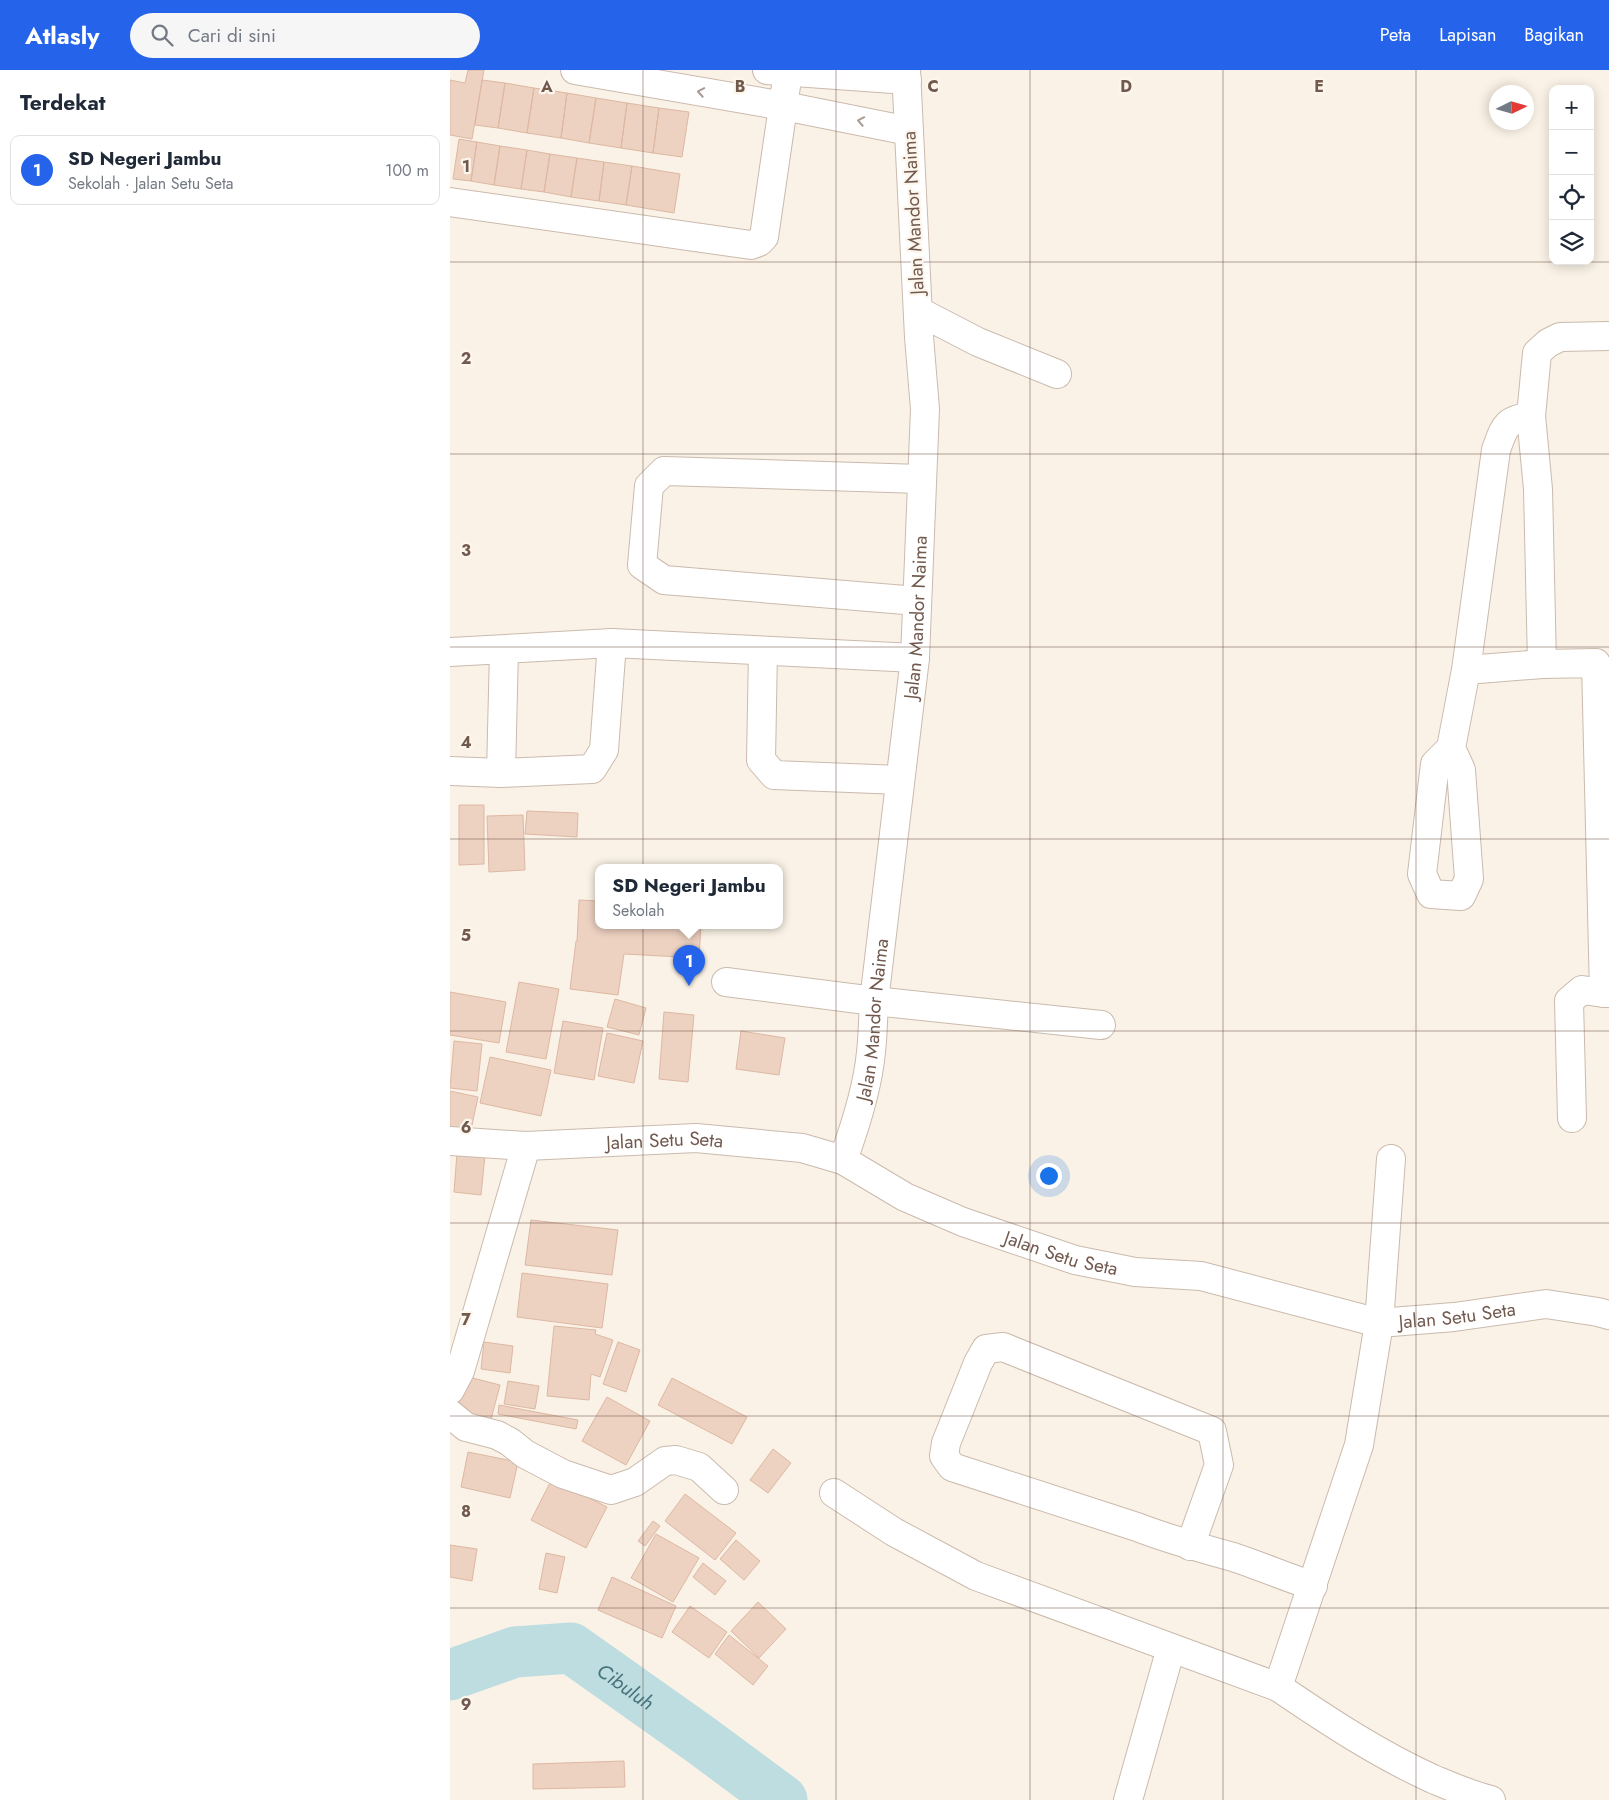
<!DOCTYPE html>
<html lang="id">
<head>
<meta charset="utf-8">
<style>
	body { margin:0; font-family:Jost,sans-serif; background:#f6f6f7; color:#1f2937 }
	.controls { position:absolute; right:15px; top:15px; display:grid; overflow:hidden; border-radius:10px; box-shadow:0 2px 12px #0003 }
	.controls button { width:45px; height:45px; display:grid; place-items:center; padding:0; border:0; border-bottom:1px solid #e0e1e3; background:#fff; color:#1f2937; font:25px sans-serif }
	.compass { position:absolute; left:1039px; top:15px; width:45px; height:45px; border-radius:50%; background:#fff; box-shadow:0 2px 12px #0003; rotate:85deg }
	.you { position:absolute; left:598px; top:1105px; width:18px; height:18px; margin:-12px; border:4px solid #fff; border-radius:50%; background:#1a73e8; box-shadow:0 0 0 8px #1a73e833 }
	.badge { display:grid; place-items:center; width:32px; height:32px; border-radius:50%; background:#2563eb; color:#fff; font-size:16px; font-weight:700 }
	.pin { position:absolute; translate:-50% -41px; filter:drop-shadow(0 1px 2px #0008) }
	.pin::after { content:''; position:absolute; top:26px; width:18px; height:15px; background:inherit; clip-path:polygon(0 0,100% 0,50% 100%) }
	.popup { position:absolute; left:145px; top:794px; width:188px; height:65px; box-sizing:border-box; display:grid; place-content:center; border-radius:10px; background:#fff; filter:drop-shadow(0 1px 4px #0005); font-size:16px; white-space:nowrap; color:#747a83 }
	.popup b { font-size:19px; color:#1f2937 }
	.popup::after { content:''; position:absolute; left:50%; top:100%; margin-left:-10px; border:10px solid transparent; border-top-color:#fff }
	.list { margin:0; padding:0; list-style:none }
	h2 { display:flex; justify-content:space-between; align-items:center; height:65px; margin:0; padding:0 20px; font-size:21px }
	h2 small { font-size:16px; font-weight:400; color:#747a83 }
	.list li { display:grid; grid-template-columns:32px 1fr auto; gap:15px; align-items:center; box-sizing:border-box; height:70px; margin:0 10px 10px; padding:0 10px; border:1px solid #e0e1e3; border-radius:10px }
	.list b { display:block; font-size:19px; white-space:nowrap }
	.list p { margin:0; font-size:16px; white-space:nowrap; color:#747a83 }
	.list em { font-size:16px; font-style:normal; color:#747a83 }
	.icon { flex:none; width:28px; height:28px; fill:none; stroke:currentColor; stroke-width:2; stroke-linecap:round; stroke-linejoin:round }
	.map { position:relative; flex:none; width:1159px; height:1730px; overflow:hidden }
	header { display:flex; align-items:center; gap:30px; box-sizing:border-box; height:70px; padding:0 25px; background:#2563eb; color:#fff }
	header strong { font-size:24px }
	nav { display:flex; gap:28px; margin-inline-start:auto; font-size:18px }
	.search { width:350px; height:45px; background:#f6f6f7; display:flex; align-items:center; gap:12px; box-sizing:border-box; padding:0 18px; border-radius:28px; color:#747a83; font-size:19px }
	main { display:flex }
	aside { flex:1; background:#fff }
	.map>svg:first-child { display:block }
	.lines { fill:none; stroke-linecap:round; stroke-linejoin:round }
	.river { stroke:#bddde1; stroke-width:51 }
	.building { fill:#edd1c1; stroke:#ddb8a3 }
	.minor-casing { stroke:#cbbaad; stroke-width:30 }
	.minor { stroke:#fff; stroke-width:28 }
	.oneway { stroke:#aa9b95 }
	.grid { fill:none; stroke:#71594e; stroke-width:1; stroke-opacity:0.55 }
	.labels { text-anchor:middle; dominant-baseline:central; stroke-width:4.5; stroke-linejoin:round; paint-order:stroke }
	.street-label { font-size:19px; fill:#71594e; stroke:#fdf6ec }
	.water-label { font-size:20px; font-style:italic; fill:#47737b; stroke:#fdf6ec }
	.grid-label { font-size:16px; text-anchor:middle; font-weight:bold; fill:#71594e; stroke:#fdf6ec; stroke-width:4.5; stroke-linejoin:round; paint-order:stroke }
</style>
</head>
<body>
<header>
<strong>Atlasly</strong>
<div class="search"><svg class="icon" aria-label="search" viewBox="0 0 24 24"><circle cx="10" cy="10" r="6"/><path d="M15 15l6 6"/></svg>Cari di sini</div>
<nav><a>Peta</a><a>Lapisan</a><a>Bagikan</a></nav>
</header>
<main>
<aside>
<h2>Terdekat<small></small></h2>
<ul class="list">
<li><span class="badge">1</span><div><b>SD Negeri Jambu</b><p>Sekolah · Jalan Setu Seta</p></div><em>100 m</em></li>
</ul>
</aside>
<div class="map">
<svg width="1159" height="1730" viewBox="0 0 1159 1730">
	<rect width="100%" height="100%" fill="#faf2e6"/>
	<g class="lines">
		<path class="river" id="s1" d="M0 1605 65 1582 121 1578 251 1670 332 1730"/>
	</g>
	<path class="building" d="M18 0H34L22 69 0 65V10L15 13Z
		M32 10 55 13 48 58 25 55Z
		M55 13 84 18 77 63 48 58Z
		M84 18 117 23 111 68 77 63Z
		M117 23 146 28 139 73 111 68Z
		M146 28 177 33 171 78 139 73Z
		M177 33 209 38 203 83 171 78Z
		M209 38 239 42 232 87 203 83Z
		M9 69 27 72 21 111 3 109Z
		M27 72 50 76 44 115 21 111Z
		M50 76 77 80 71 119 44 115Z
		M77 80 100 84 94 122 71 119Z
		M100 84 127 88 121 127 94 122Z
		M127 88 154 92 149 131 121 127Z
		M154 92 182 96 176 135 149 131Z
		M182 96 230 104 224 143 176 135Z
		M9 735H34V794L9 795Z
		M77 741 128 743 127 767 75 764Z
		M73 745 75 800 39 802 37 746Z
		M129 830 149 831V855H251L249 888 174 884 168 925 120 919 126 871H127Z
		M69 912 109 919 96 989 56 982Z
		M0 922 56 932 49 973 0 965Z
		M165 929 196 938 189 965 157 957Z
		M214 942 244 945 238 1012 209 1009Z
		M113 951 153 958 144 1010 104 1003Z
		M291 961 335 968 329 1005 286 999Z
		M157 963 193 971 184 1013 148 1006Z
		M4 971 32 974 27 1021 0 1018Z
		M40 987 101 1000 91 1046 30 1033Z
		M0 1021 28 1027 19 1069 0 1065Z
		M7 1083 35 1085 31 1125 4 1122Z
		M81 1150 168 1160 162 1205 75 1195Z
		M72 1203 158 1214 152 1258 67 1247Z
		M104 1256 146 1260 145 1264 163 1270 150 1307 141 1304 139 1330 97 1326Z
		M34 1272 63 1276 60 1303 31 1299Z
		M168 1272 190 1280 176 1322 153 1314Z
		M15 1306 50 1315 40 1353 6 1344Z
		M222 1308 297 1347 282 1374 208 1335Z
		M58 1311 89 1316 85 1339 54 1334Z
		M157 1327 200 1351 176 1395 132 1371Z
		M49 1335 128 1350 126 1359 48 1344Z
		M323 1379 341 1393 318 1423 300 1410Z
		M18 1382 68 1392 60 1428 11 1417Z
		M102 1409 157 1437 136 1478 81 1450Z
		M235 1424 286 1463 265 1490 215 1451Z
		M203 1451 210 1456 195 1476 188 1471Z
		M206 1464 249 1488 223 1532 181 1508Z
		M286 1470 310 1491 294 1510 270 1489Z
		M0 1475 27 1479 22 1511 0 1507Z
		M96 1483 115 1487 107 1523 89 1519Z
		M253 1493 276 1511 265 1525 243 1507Z
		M162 1507 226 1536 212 1568 148 1540Z
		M308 1532 336 1559 309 1588 281 1561Z
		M240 1536 277 1562 259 1588 222 1562Z
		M279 1565 318 1596 303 1615 265 1584Z
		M174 1691 175 1717 83 1719V1694Z"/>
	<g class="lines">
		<defs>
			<g id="minor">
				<path d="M125 0 334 36 459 61"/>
				<path d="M317 0 457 10"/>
				<path d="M0 132 301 175 309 172 314 167 338 2"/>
				<path d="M468 241 528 272 607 304"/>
				<path d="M1081 346 1088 419 1092 594"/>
				<path d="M467 531 214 510 192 495 199 416 214 401 471 409"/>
				<path d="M313 581 311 690 324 705 450 710"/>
				<path d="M0 582 162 573 465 588"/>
				<path d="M1016 600 1046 380C1055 355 1055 351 1081 346L1087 283 1098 273 1110 267 1159 266"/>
				<path d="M1001 678 1011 700 1019 809 1011 826 981 824 972 804 985 694 1001 678 1016 600 1092 594 1146 593 1154 923H1159"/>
				<path d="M0 701 51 703 142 699 154 680 162 573"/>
				<path d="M51 703 54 580"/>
				<path d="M276 912 424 931 651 955"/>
				<path d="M1122 1048 1119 931 1132 920 1154 923"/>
				<path id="s2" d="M0 1071 76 1076 246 1068 352 1078 393 1090 455 1127 513 1152 625 1190 685 1202 751 1206 929 1253 1004 1247 1096 1234 1148 1242 1159 1245"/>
				<path d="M941 1089 929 1253 909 1375 828 1617C878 1651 928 1684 983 1709 1002 1717 1020 1725 1041 1730"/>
				<path id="s3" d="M393 1090C405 1057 418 1016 421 982 423 965 423 948 424 931L465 588 475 339 469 267 456 0"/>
				<path d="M0 1320 10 1301 76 1076"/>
				<path d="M0 1344 16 1357 47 1365 60 1372 75 1384 113 1404 161 1420 185 1412 215 1391 226 1390 249 1397 274 1420"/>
				<path d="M384 1423 444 1462 526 1506 828 1617"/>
				<path d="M740 1476 769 1395 762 1361 553 1277 536 1279 528 1293 496 1373 494 1386 502 1397 687 1457C718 1469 750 1478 783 1487 810 1496 836 1507 863 1516"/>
				<path d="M678 1730 721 1578"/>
			</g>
		</defs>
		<use href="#minor" class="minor-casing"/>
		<use href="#minor" class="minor"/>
	</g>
	<defs><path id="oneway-chevron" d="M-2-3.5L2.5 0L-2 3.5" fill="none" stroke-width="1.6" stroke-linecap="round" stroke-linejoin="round" transform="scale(1.25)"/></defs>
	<g class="oneway">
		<use href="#oneway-chevron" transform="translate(251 22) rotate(-170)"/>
		<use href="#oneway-chevron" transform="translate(411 51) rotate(-169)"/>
	</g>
	<path class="grid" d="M193 0V1730M386 0V1730M580 0V1730M773 0V1730M966 0V1730M0 192H1159M0 384H1159M0 577H1159M0 769H1159M0 961H1159M0 1153H1159M0 1346H1159M0 1538H1159"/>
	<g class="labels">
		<g class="street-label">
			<text transform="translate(463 143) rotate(-93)">Jalan Mandor Naima</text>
			<text stroke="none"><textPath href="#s3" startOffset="549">Jalan Mandor Naima</textPath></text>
			<text stroke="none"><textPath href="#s3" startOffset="144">Jalan Mandor Naima</textPath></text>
			<text stroke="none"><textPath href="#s2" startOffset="215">Jalan Setu Seta</textPath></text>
			<text stroke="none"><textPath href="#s2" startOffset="634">Jalan Setu Seta</textPath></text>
			<text stroke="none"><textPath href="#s2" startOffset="1039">Jalan Setu Seta</textPath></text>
		</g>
		<g class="water-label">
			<text stroke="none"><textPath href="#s1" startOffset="192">Cibuluh</textPath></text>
		</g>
	</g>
	<g class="grid-label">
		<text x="97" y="22">A</text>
		<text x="290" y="22">B</text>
		<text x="483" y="22">C</text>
		<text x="676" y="22">D</text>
		<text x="869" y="22">E</text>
		<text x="16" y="102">1</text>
		<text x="16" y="294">2</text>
		<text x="16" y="486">3</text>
		<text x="16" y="678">4</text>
		<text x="16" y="871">5</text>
		<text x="16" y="1063">6</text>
		<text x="16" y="1255">7</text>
		<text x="16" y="1447">8</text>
		<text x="16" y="1640">9</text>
	</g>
</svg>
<div class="controls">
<button>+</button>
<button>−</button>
<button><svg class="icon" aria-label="locate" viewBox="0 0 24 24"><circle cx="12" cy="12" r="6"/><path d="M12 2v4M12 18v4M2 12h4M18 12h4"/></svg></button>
<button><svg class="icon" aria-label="layers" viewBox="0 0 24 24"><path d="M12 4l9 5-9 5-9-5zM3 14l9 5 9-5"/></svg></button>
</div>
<svg class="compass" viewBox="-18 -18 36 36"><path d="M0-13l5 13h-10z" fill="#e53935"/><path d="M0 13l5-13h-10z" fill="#747a83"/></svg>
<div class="you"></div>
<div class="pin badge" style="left:239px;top:916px">1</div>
<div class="popup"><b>SD Negeri Jambu</b>Sekolah</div>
</div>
</main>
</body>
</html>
